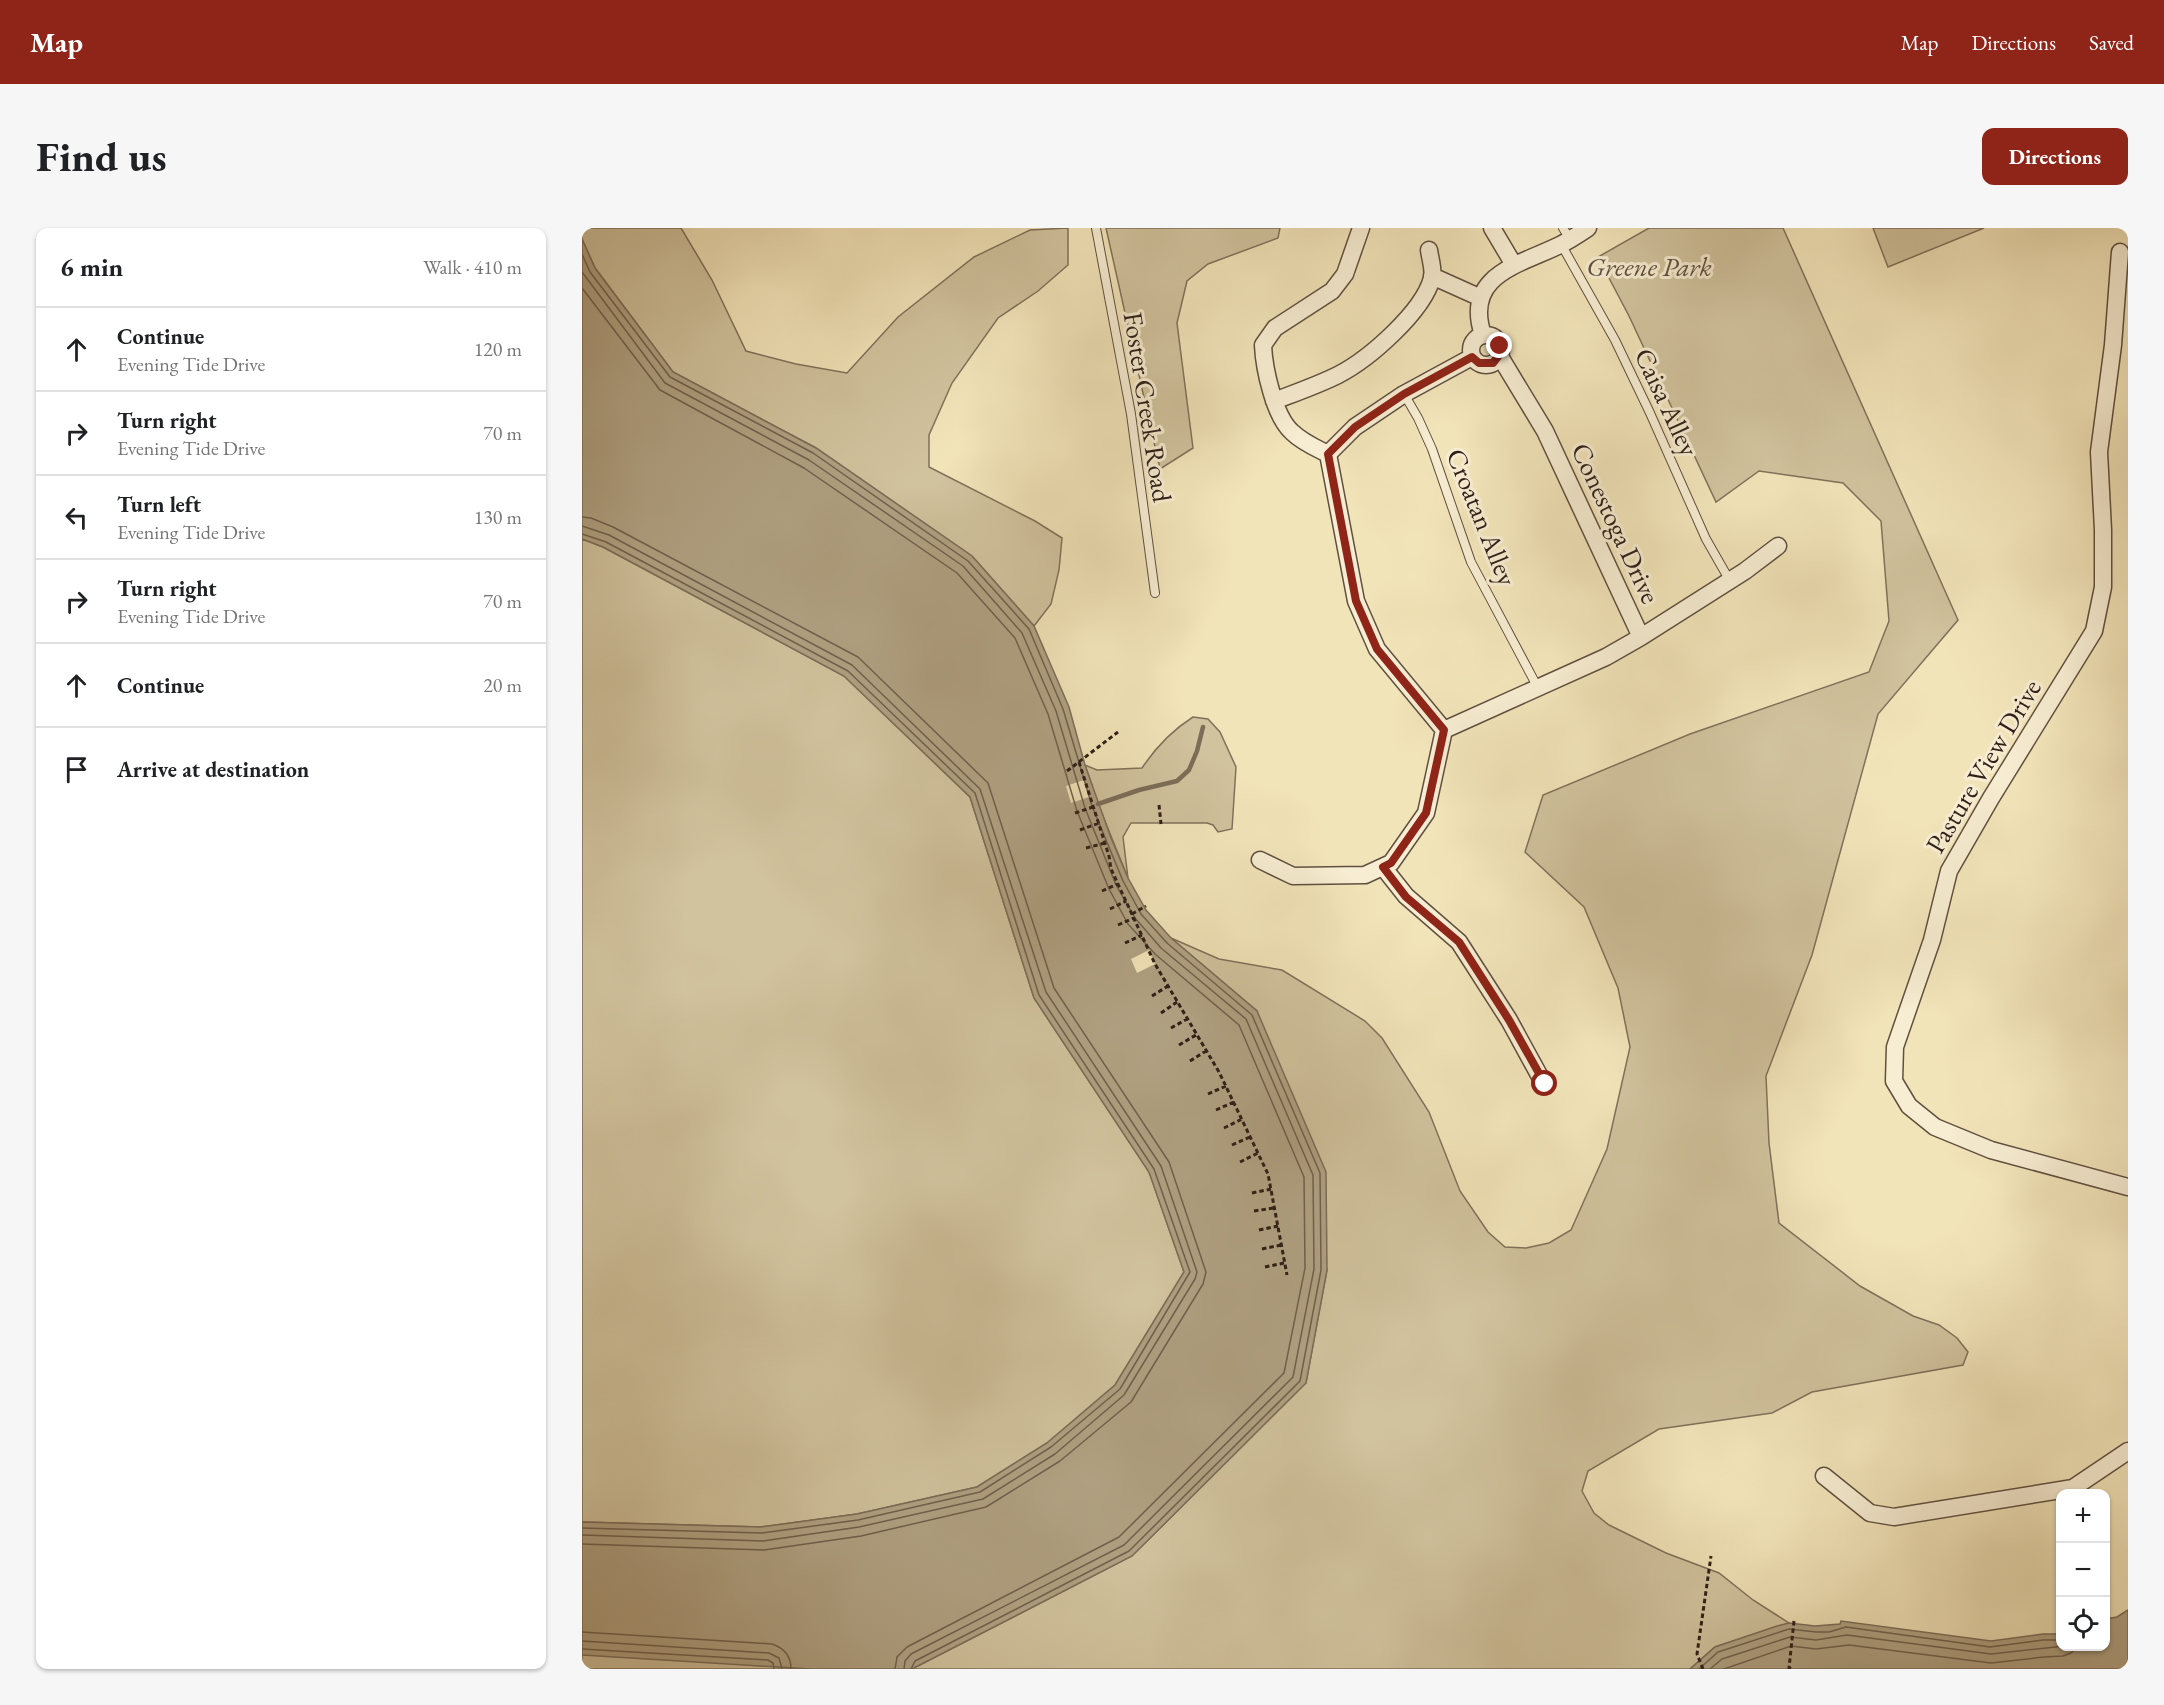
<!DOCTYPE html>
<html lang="en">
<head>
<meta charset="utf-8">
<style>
	body { margin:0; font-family:"EB Garamond",serif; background:#f6f6f6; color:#202124 }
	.controls { position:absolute; right:18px; bottom:18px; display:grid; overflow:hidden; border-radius:12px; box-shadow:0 2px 4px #0004 }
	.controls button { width:54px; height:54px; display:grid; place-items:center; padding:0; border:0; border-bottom:2px solid #e0e0e0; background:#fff; color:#202124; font:30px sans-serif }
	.stop { position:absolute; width:18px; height:18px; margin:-14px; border:4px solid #8f2418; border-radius:50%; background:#fff }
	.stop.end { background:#8f2418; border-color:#fff; box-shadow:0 2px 6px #0008 }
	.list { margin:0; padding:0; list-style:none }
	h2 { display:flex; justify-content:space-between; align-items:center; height:78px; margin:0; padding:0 24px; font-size:26px }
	h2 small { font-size:20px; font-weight:400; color:#757577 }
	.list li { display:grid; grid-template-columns:39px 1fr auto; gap:18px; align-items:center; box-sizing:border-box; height:84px; padding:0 24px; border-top:2px solid #e0e0e0 }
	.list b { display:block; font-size:22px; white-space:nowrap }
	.list p { margin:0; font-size:20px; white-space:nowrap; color:#757577 }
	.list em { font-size:20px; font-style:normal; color:#757577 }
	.icon { flex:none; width:33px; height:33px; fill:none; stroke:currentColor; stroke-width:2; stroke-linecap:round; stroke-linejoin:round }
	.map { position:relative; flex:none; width:1546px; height:1441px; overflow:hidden; border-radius:12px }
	header { display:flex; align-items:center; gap:36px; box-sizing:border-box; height:84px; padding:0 30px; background:#8f2418; color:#fff }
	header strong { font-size:28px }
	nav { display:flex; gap:33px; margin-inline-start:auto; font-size:21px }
	.intro { display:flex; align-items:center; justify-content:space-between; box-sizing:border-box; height:144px; padding:0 36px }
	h1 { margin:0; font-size:42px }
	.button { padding:15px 27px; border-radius:12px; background:#8f2418; color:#fff; font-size:21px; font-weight:700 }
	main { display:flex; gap:36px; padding:0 36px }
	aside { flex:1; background:#fff; border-radius:12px; box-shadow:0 2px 4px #0004 }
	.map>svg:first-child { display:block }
	.green { fill:#d1c39e; stroke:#80715b; stroke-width:1.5 }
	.water { fill:#b0a182; stroke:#7c6d58; stroke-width:1.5 }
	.pier { fill:#f2e4b9 }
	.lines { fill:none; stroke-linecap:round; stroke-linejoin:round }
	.shore { stroke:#70604d; stroke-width:1.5 }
	.stream { stroke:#7c6d58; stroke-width:4.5 }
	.lane-casing { stroke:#605040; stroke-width:10 }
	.street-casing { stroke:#605040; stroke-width:19 }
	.path { stroke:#2f1f18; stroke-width:3; stroke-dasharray:4.5 3; stroke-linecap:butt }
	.lane { stroke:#f7edd2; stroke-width:8 }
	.street { stroke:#f7edd2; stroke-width:16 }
	.route { stroke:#8f2418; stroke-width:8 }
	.labels { text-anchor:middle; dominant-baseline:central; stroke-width:6; stroke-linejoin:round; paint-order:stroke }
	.park-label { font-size:27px; font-style:italic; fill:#605040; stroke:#f7edd2 }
	.street-label { font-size:27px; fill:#2f1f18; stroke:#f7edd2 }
</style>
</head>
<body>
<header>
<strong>Map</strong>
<nav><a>Map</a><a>Directions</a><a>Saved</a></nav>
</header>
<div class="intro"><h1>Find us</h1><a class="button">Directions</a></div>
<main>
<aside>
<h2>6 min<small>Walk · 410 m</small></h2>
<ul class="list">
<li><svg class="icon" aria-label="ahead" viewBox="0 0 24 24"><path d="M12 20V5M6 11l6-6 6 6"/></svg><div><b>Continue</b><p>Evening Tide Drive</p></div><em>120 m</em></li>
<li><svg class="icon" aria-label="right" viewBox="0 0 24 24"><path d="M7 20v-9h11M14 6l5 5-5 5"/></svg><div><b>Turn right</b><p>Evening Tide Drive</p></div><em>70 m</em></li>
<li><svg class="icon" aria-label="left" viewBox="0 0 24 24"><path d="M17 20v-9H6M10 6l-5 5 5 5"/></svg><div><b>Turn left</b><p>Evening Tide Drive</p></div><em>130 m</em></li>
<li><svg class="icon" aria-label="right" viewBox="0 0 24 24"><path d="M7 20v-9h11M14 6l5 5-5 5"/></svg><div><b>Turn right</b><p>Evening Tide Drive</p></div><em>70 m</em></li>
<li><svg class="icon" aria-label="ahead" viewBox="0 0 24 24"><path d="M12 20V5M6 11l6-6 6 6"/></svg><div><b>Continue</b></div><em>20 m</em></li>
<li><svg class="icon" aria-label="arrive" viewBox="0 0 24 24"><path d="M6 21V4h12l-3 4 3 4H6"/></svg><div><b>Arrive at destination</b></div></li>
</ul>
</aside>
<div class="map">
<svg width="1546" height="1441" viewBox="0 0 1546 1441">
	<rect width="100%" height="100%" fill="#f2e4b9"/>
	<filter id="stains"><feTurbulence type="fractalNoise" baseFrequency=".00333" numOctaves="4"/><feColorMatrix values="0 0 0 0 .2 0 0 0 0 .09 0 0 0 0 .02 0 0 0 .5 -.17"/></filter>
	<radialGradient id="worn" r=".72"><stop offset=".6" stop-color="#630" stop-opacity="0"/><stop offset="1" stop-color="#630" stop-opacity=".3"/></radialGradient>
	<path class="green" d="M0 0H99L130 52 164 123 214 136 265 145 316 89 392 29 448 2 486 0V37L456 63 416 90 370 155 347 207V239L453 293 480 310 477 342 469 376 452 398 390 328 234 220 91 144 13 40 0 11Z
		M524 0H698L696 10 626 36 605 53 595 95 611 220 578 241Z
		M1067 0H1201L1376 392 1296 486 1230 727 1184 848 1187 915 1197 995 1278 1058 1331 1088 1357 1097 1375 1110 1386 1124 1381 1137 1230 1164 1190 1185 1077 1201 1006 1243 1000 1263 1012 1285 1027 1297 1084 1325 1137 1345 1171 1372 1207 1395 1133 1419 1108 1441H330L550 1328 724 1155 745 1042 675 783 589 710 637 731 700 742 783 793 800 810 847 884 878 963 906 1004 923 1019 944 1020 967 1015 989 1002 1025 921 1048 819 1036 760 1002 679 943 624 961 567 1108 506 1287 444 1307 393 1299 293 1261 255 1177 243 1134 274 1047 88 1016 29Z
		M1291 0H1402L1306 39Z
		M0 311 21 319 262 448 388 569 452 770 567 944 602 1044 533 1157 465 1215 395 1259 275 1286 179 1299 0 1294Z
		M611 489 626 491 638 504 654 539 650 601 636 604 631 597 625 595H549L541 609 546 650 516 576 503 537 515 542 560 540C574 519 589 503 611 489Z
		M14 1426 229 1441H0V1427Z"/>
	<path class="water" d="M0 11 13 40 91 144 234 220 390 328 452 398 487 479 503 537 529 610 546 650 564 682 589 710 675 783 744 944 745 1042 724 1155 550 1328 330 1441H229L0 1427V1294L179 1299 275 1286 395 1259 465 1215 533 1157 602 1044 567 944 452 770 388 569 262 448 21 319 0 311Z
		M1546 1382V1441H1108L1133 1419 1195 1398 1207 1395 1233 1398 1258 1396 1259 1393 1409 1413 1461 1406H1478V1418H1524V1391L1535 1389Z"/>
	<path class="pier" d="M502 552 507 569 489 575 484 558Z
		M567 722 573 736 555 745 549 731Z"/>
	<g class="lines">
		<path class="shore" d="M0 26 8 44 88 149 231 225 386 333 447 401 481 481 510 578 541 653 559 686 585 715 670 787 738 945 739 1042 718 1153 547 1323 333 1433 329 1441
			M0 44 83 155 227 232 381 338 440 405 474 483 503 580 534 657 553 690 579 720 664 791 731 947 732 1041 711 1149 542 1317 329 1426 323 1433 322 1441
			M0 60 78 162 222 240 375 345 433 410 466 486 495 583 527 661 546 696 573 726 657 797 722 949 723 1040 702 1145 537 1309 325 1419 315 1429 313 1441
			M0 289 9 290 31 299 276 429 406 555 472 760 587 934 624 1044 621 1056 549 1174 478 1233 404 1279 279 1308 182 1322 0 1316
			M0 298 27 307 270 437 398 561 464 764 579 938 615 1044 613 1051 542 1167 473 1226 401 1271 277 1299 181 1313 0 1307
			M0 306 24 314 266 443 393 565 457 767 572 941 608 1044 538 1161 469 1219 398 1264 276 1292 180 1305 0 1300
			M0 1404 190 1416C202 1420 209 1428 209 1441
			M0 1413 187 1425 197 1430 200 1441
			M0 1421 186 1432 191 1435 192 1441
			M1117 1441 1136 1424 1207 1401 1234 1404H1247L1264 1399 1408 1419 1461 1412H1478
			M1128 1441 1140 1431 1208 1409 1234 1412 1265 1407 1409 1426 1483 1418
			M1142 1441 1209 1418 1234 1421 1267 1417 1409 1435 1462 1429 1481 1428 1489 1425 1497 1418"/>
		<path class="stream" d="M516 576 557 562 595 553 607 542 615 523 621 499"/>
		<defs>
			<path id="lane" d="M514 0 549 186 573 365
				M981 0 988 11
				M979 16 1033 112 1068 185 1124 311 1148 353
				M822 166 836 190 850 221 889 334 956 460"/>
			<path id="street" d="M910 0 932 37
				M1538 24 1531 117 1517 224 1521 302V359L1512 403 1409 570 1367 643 1350 712 1313 819 1312 853 1327 878 1353 899 1409 922 1546 959
				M850 48 899 70
				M901 107C881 47 937 37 978 17 988 12 997 6 1006 0
				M889 122a15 15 0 1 1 30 0a15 15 0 1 1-30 0Z
				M692 173C713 165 736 157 756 147 787 131 841 84 850 50 852 42 848 30 847 22
				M746 226C734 220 720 214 710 204 692 188 682 140 681 117L693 100 750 63 763 46 779 0
				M1059 409 1163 343 1196 318
				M862 502 1024 429 1059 409 963 203 917 127
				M862 502 795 421 774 373 746 226 773 199 822 166 890 129
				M678 632 711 648 783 647 809 635 844 585 862 502
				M801 639 824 668 877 714 927 792 962 856
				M1242 1248 1288 1285 1312 1289 1491 1260 1546 1223"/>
		</defs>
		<use href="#lane" class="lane-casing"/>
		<use href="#street" class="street-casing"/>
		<path class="path" d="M497 534 527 628 529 641 573 736 637 844 686 946 705 1047
			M485 543 536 504
			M577 577 579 596
			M493 585 511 579
			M498 602 517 595
			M504 620 523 615
			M520 663 536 656
			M528 681 544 673
			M550 686 564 678
			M536 697 552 690
			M543 715 560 707
			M570 768 586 758
			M579 785 595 774
			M589 800 605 791
			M597 817 614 807
			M608 833 624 823
			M626 866 644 858
			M634 882 652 874
			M642 900 660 891
			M650 917 668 909
			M658 934 676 925
			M670 965 689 961
			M672 983 692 980
			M677 1002 696 998
			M680 1021 699 1017
			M683 1039 702 1035
			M1212 1393 1207 1440 1212 1441
			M1121 1441 1115 1426 1129 1328"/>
		<use href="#lane" class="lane"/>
		<use href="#street" class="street"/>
	</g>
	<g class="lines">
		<path class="route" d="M918 118 917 127 911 135H897L890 129 822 166 773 199 746 226 774 373 795 421 862 502 844 585 809 635 801 639 824 669 877 714 927 792 963 856"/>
	</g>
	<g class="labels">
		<g class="park-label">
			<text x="1067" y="38">Greene Park</text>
		</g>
		<g class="street-label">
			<text transform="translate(1085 174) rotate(65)">Caisa Alley</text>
			<text transform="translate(566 179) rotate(81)">Foster Creek Road</text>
			<text transform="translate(900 289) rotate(68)">Croatan Alley</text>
			<text transform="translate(1034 295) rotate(65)">Conestoga Drive</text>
			<text transform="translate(1401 538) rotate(-59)">Pasture View Drive</text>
		</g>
	</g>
	<rect width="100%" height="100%" filter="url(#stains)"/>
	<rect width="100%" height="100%" fill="url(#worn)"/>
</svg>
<div class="controls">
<button>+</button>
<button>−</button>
<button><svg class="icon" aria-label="locate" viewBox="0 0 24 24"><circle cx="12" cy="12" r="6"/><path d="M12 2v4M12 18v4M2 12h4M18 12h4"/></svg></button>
</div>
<div class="stop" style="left:963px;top:856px"></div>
<div class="stop end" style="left:918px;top:118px"></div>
</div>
</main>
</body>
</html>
